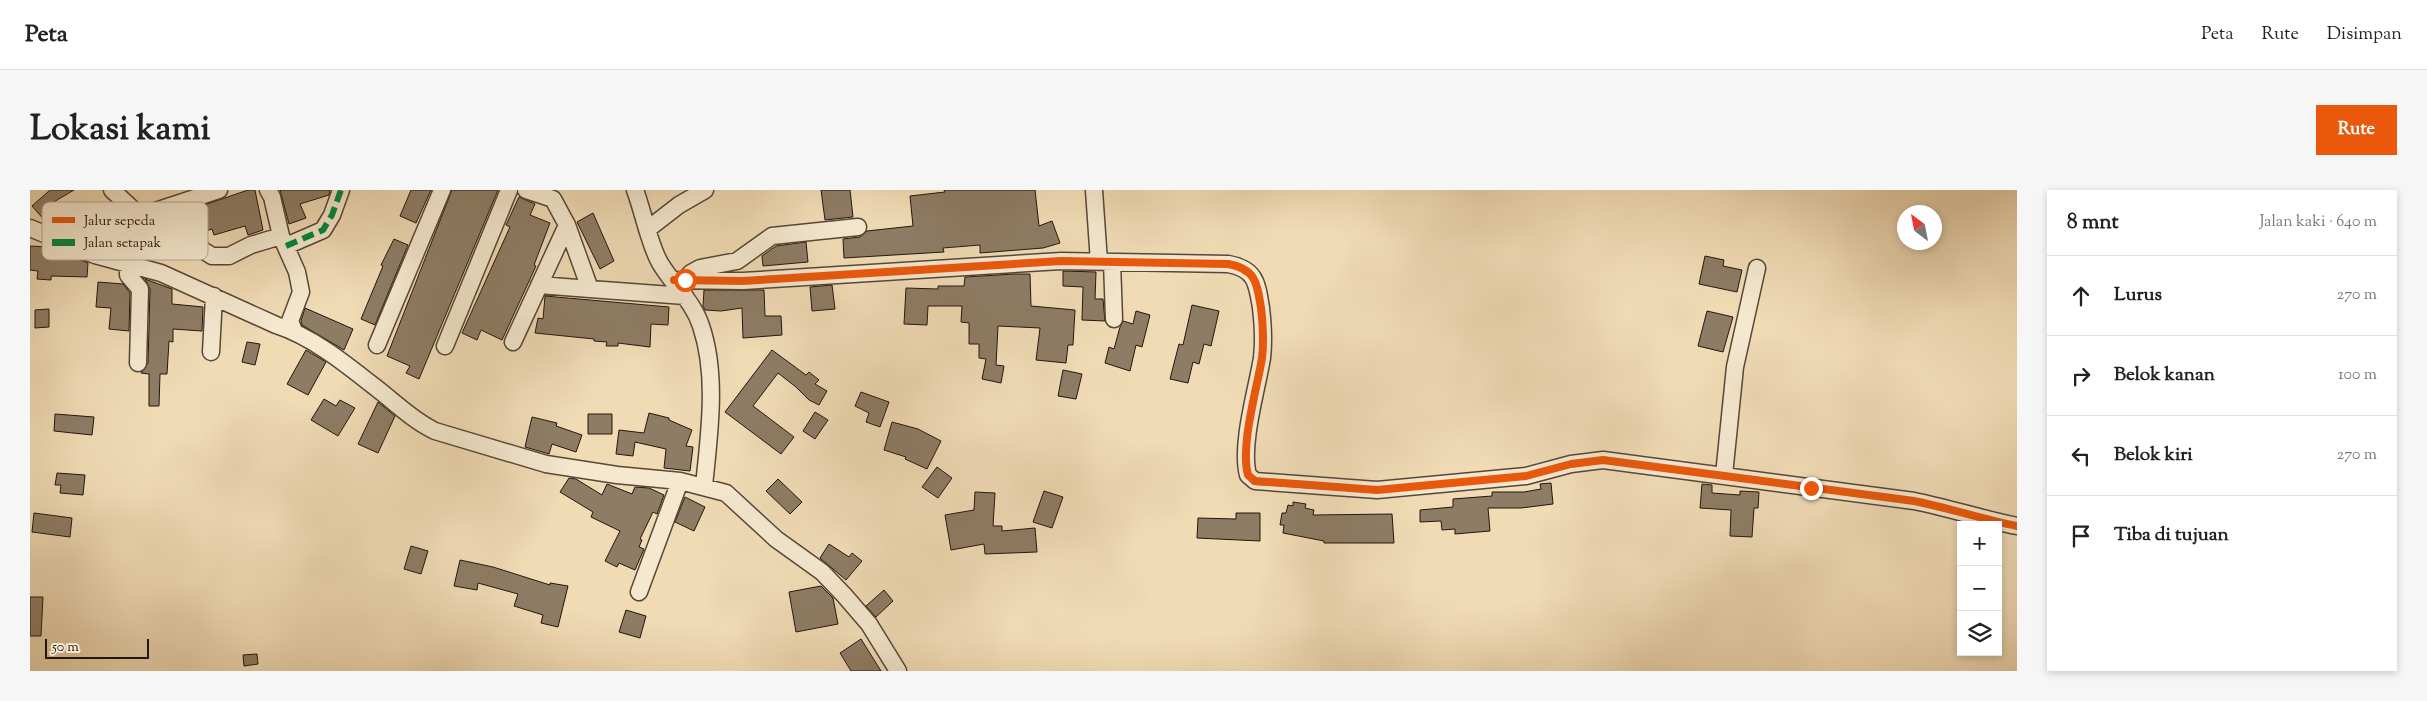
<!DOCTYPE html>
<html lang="id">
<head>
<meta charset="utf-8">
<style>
	body { margin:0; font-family:"Sorts Mill Goudy",serif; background:#f6f6f6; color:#222 }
	.controls { position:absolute; right:15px; bottom:15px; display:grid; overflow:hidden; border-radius:0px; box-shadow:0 2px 8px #0003 }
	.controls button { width:45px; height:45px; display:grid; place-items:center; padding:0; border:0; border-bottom:1px solid #e0e0e0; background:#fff; color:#222; font:25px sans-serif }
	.compass { position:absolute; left:1867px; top:15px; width:45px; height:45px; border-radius:50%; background:#fff; box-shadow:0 2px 8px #0003; rotate:328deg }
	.scale { position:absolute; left:15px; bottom:12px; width:104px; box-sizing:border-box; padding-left:5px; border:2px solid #23160e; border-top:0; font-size:14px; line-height:18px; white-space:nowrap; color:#23160e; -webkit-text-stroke:4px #f5e8cf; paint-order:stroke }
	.stop { position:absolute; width:15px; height:15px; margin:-11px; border:4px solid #ea580c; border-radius:50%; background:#fff }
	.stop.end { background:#ea580c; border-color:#fff; box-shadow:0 1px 5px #0008 }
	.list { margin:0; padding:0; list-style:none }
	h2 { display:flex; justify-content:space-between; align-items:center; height:65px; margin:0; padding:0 20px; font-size:21px }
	h2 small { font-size:16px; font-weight:400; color:#767676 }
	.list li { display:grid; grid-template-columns:32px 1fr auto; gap:15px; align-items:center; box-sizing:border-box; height:80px; padding:0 20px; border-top:1px solid #e0e0e0 }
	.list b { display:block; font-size:19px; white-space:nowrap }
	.list em { font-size:16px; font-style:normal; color:#767676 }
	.icon { flex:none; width:28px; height:28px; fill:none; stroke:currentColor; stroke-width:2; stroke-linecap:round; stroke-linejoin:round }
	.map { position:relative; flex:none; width:1987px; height:481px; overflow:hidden; border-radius:0px }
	header { display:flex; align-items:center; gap:30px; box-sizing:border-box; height:70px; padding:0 25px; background:#fff; border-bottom:1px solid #e0e0e0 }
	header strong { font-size:24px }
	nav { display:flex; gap:28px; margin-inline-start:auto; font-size:18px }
	.intro { display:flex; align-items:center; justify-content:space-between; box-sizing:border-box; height:120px; padding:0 30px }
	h1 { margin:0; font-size:35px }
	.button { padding:12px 22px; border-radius:0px; background:#ea580c; color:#fff; font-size:18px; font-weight:700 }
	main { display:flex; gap:30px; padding:0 30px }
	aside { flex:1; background:#fff; border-radius:0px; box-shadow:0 2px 8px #0003 }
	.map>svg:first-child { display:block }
	.building { fill:#8e7c65; stroke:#23160e }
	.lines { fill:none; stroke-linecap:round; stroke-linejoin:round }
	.minor-casing { stroke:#564738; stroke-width:19 }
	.minor { stroke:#f5e8cf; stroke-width:16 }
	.quiet { stroke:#00873e; stroke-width:6; stroke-dasharray:12 6; stroke-linecap:butt }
	.cycleway-casing { stroke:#f5e8cf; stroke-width:11 }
	.cycleway { stroke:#e8590c; stroke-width:8 }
	.route { stroke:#ea580c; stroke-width:6 }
	.key { fill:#f5e8cf; stroke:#b6a995; stroke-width:1 }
	.key-label { font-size:14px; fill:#23160e }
</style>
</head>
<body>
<header>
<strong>Peta</strong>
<nav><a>Peta</a><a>Rute</a><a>Disimpan</a></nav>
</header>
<div class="intro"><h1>Lokasi kami</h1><a class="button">Rute</a></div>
<main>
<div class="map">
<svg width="1987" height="481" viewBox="0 0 1987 481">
	<rect width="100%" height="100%" fill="#f0dbb5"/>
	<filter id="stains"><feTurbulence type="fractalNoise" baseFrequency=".004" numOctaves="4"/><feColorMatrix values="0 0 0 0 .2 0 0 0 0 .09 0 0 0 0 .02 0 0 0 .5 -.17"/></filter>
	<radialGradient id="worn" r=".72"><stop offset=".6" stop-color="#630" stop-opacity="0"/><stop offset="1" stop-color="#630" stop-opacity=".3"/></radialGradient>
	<path class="building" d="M20 0H44L22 13 29 21 16 32 2 16Z
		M218 0H225L233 40 218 45 215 36 184 45 182 39 176 41 174 35 157 38 150 33 148 24Z
		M250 0H300L299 5 270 14 276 28 259 34Z
		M381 0H401L386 33 370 26Z
		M422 0H468L389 189 376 183 380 176 357 166Z
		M791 0H820L823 27 795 30Z
		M914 0H1005L1009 36 1022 31 1030 53 1013 58 950 63V55L913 58 914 62 814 68 813 49 830 47 837 41 883 36 880 6 915 2Z
		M489 7 505 14 500 25 520 33 504 75 506 76 472 150 451 140 447 150 432 143 480 37 476 35Z
		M563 23 584 71 570 79 547 32Z
		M364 49 378 55 345 135 331 129 353 76 351 75Z
		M776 52 778 72 733 76 732 66 746 56Z
		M0 56 20 57 58 73 57 87 21 86V90L7 89 8 81 0 80Z
		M1675 66 1694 70 1693 76 1712 80 1707 102 1669 94Z
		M1033 81 1066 82 1065 109H1073L1075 131 1052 130 1053 97 1033 96Z
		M984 84H1000L1001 116 1045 120 1043 155H1038L1036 173 1006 170 1010 138 968 136 966 175 974 176 971 193 952 189 956 169 949 168V154H939V133L931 132 932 116H898L897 135 874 134 876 98 908 99V96H934L935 87Z
		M115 89 142 99V114L173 117 172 141 143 139V152L139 151 137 184H130L129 216H119V184L111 183 118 173 120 99Z
		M68 92 93 94 100 103 99 141 79 139 81 118 66 117Z
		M802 95 805 119 782 121 780 97Z
		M674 100H734L735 126H751L752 145 713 148 712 118 691 121 675 120 673 116Z
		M515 106 639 117 638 135 621 134 620 157 588 153V156H576L577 152 564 151V149L505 143 508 128 513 129Z
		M1162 115 1189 121 1181 156 1174 154 1169 174 1163 172 1158 193 1140 189 1149 154 1153 155Z
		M275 118 323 139 314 160 272 135 271 131Z
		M19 119V137L5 138V120Z
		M1106 121 1120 125 1112 157 1106 155 1100 181 1075 173 1079 157 1084 159 1090 137 1093 131 1103 134Z
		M1677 121 1703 127 1693 162 1668 156Z
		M217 152 230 154 225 175 212 172Z
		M276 160 296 172 278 205 257 194Z
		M742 160 776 185 779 182 789 190 785 194 797 201 789 215 779 210 766 197 748 183 723 216 764 247 751 264 695 222Z
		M1033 180 1052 184 1046 209 1028 206Z
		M831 202 859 212 850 237 836 232 839 223 825 216Z
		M294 209 306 216 310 210 325 218 308 246 281 230Z
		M348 212 365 226 348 263 328 254Z
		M785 222 798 230 785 249 773 241Z
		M619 223 639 228V230L662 240 656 256 663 257 660 281 634 278 636 259 605 252 603 266 586 264 589 240 614 243Z
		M25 224 64 227 62 245 24 241Z
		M558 224H582V244H558Z
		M502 227 527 233 526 236 552 245 546 262 522 254 519 264 495 257Z
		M862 232 888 239 911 251 897 279 875 269 876 267 854 260Z
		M907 277 922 288 908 308 892 297Z
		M27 283 55 285 53 305 30 303 31 295H25Z
		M539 288 546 289 572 305 577 294 602 304 605 297 619 298 634 305 627 324 623 322 610 349 612 350 609 357 614 359 605 380 589 373 587 377 575 371 590 341 561 327 563 322 530 302Z
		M748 289 772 312 760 324 736 301Z
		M1521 293 1523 314 1491 318H1458L1460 341 1425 344V339L1412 340 1411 331 1390 332V320L1423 317V309L1462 306V302H1494L1511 299 1510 294Z
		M1672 294 1682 295V303L1710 305V301L1729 302 1728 318H1724L1722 347 1700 346 1701 320 1670 318Z
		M1014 301 1033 307 1022 338 1003 332Z
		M945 302 965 303 963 336H972V341L1005 338 1007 362 955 364 954 354 921 360 915 325 944 320Z
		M655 307 675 317 664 341 645 332Z
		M1263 312 1276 314 1275 318 1284 320 1283 325 1362 324 1364 353H1294V351L1253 343 1254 335H1250L1252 323H1256L1258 315 1263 316Z
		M4 323 42 328 40 347 2 342Z
		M1206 323H1230V351L1167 348 1168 328 1206 329Z
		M799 354 819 367 822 363 832 371 816 390 790 368Z
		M381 356 398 361 391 384 374 379Z
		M430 370 463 377 520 395V393L538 396 528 437 511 433 513 425 484 416 488 404 448 393 447 400 424 396Z
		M791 396 803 408 808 434 766 442 759 402Z
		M854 400 863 411 846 427 836 416Z
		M0 407H13L11 446H0Z
		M596 420 616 426 610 448 589 442Z
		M831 449 851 481H821L810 463Z
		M227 464 228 474 214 476 213 465Z"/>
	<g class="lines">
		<defs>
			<path id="minor" d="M82 0 110 26 143 41 182 66H199L221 55 251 46
				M238 0 242 7 251 46 267 82 271 102 260 131 264 141
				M496 0 523 9 537 35 560 99 655 106
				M605 0C613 21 619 54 630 73 643 95 663 111 671 136 688 186 679 245 674 296
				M1064 0 1069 72
				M110 26 189 0
				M0 38 65 65 131 83 246 135C286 148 322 179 355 205 371 218 386 232 405 241L516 274 587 285 650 291 696 303 746 349 792 382 814 405 839 434 868 481
				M618 39 649 15 675 0
				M256 56 293 40 302 25 311 0
				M1082 72 1084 129
				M98 74V85L110 99 108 173
				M644 90 713 91 1031 71 1198 74C1226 79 1227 93 1231 118 1233 135 1234 151 1232 168 1227 199 1210 255 1218 285L1225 291 1347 300 1496 286 1541 274 1573 270 1884 311C1919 318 1952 329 1987 336
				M655 90 661 83 670 78 707 71 742 46 828 37
				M509 95 560 99
				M483 152 537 35
				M347 155 412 0
				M415 156 479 0
				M181 162 184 106
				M1694 285 1705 177 1727 78
				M609 402 650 291"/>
		</defs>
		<use href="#minor" class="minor-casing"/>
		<use href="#minor" class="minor"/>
		<path class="quiet" d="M256 56 293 40 302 25 311 0"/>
		<defs>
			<path id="cycleway" d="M644 90 713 91 1031 71 1198 74C1226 79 1227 93 1231 118 1233 135 1234 151 1232 168 1227 199 1210 255 1218 285L1225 291 1347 300 1496 286 1541 274 1573 270 1884 311C1919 318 1952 329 1987 336"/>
		</defs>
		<use href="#cycleway" class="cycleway-casing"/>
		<use href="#cycleway" class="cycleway"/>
	</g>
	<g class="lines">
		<path class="route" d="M655 90 713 91 1031 71 1198 74C1225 80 1227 93 1231 118 1233 135 1234 151 1232 168 1227 199 1210 255 1218 285L1224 292 1347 300 1496 286 1541 274 1573 270 1781 298"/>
	</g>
	<rect x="12" y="12" width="166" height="58" rx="8" class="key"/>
	<rect x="22" y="27" width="23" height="6" fill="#e8590c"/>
	<rect x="22" y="49" width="23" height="7" fill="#00873e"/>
	<g class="key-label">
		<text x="54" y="35">Jalur sepeda</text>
		<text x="54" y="57">Jalan setapak</text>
	</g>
	<rect width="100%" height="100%" filter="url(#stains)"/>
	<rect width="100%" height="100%" fill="url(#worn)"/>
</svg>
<div class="controls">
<button>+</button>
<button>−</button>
<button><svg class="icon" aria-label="layers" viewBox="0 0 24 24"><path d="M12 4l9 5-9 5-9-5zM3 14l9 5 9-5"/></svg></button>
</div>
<svg class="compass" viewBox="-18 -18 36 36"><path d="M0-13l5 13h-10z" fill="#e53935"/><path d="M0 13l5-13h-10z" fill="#767676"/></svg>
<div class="scale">50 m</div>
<div class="stop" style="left:655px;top:90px"></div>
<div class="stop end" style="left:1781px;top:298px"></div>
</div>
<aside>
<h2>8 mnt<small>Jalan kaki · 640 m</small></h2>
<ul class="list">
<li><svg class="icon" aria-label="ahead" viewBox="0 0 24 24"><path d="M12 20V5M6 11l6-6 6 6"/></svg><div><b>Lurus</b></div><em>270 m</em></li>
<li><svg class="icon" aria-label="right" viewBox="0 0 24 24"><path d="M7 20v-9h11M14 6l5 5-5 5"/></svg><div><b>Belok kanan</b></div><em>100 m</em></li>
<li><svg class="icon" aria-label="left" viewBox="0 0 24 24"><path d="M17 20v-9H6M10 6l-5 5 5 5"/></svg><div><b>Belok kiri</b></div><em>270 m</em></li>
<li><svg class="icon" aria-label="arrive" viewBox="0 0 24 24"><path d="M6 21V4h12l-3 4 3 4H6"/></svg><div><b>Tiba di tujuan</b></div></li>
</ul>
</aside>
</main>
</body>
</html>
